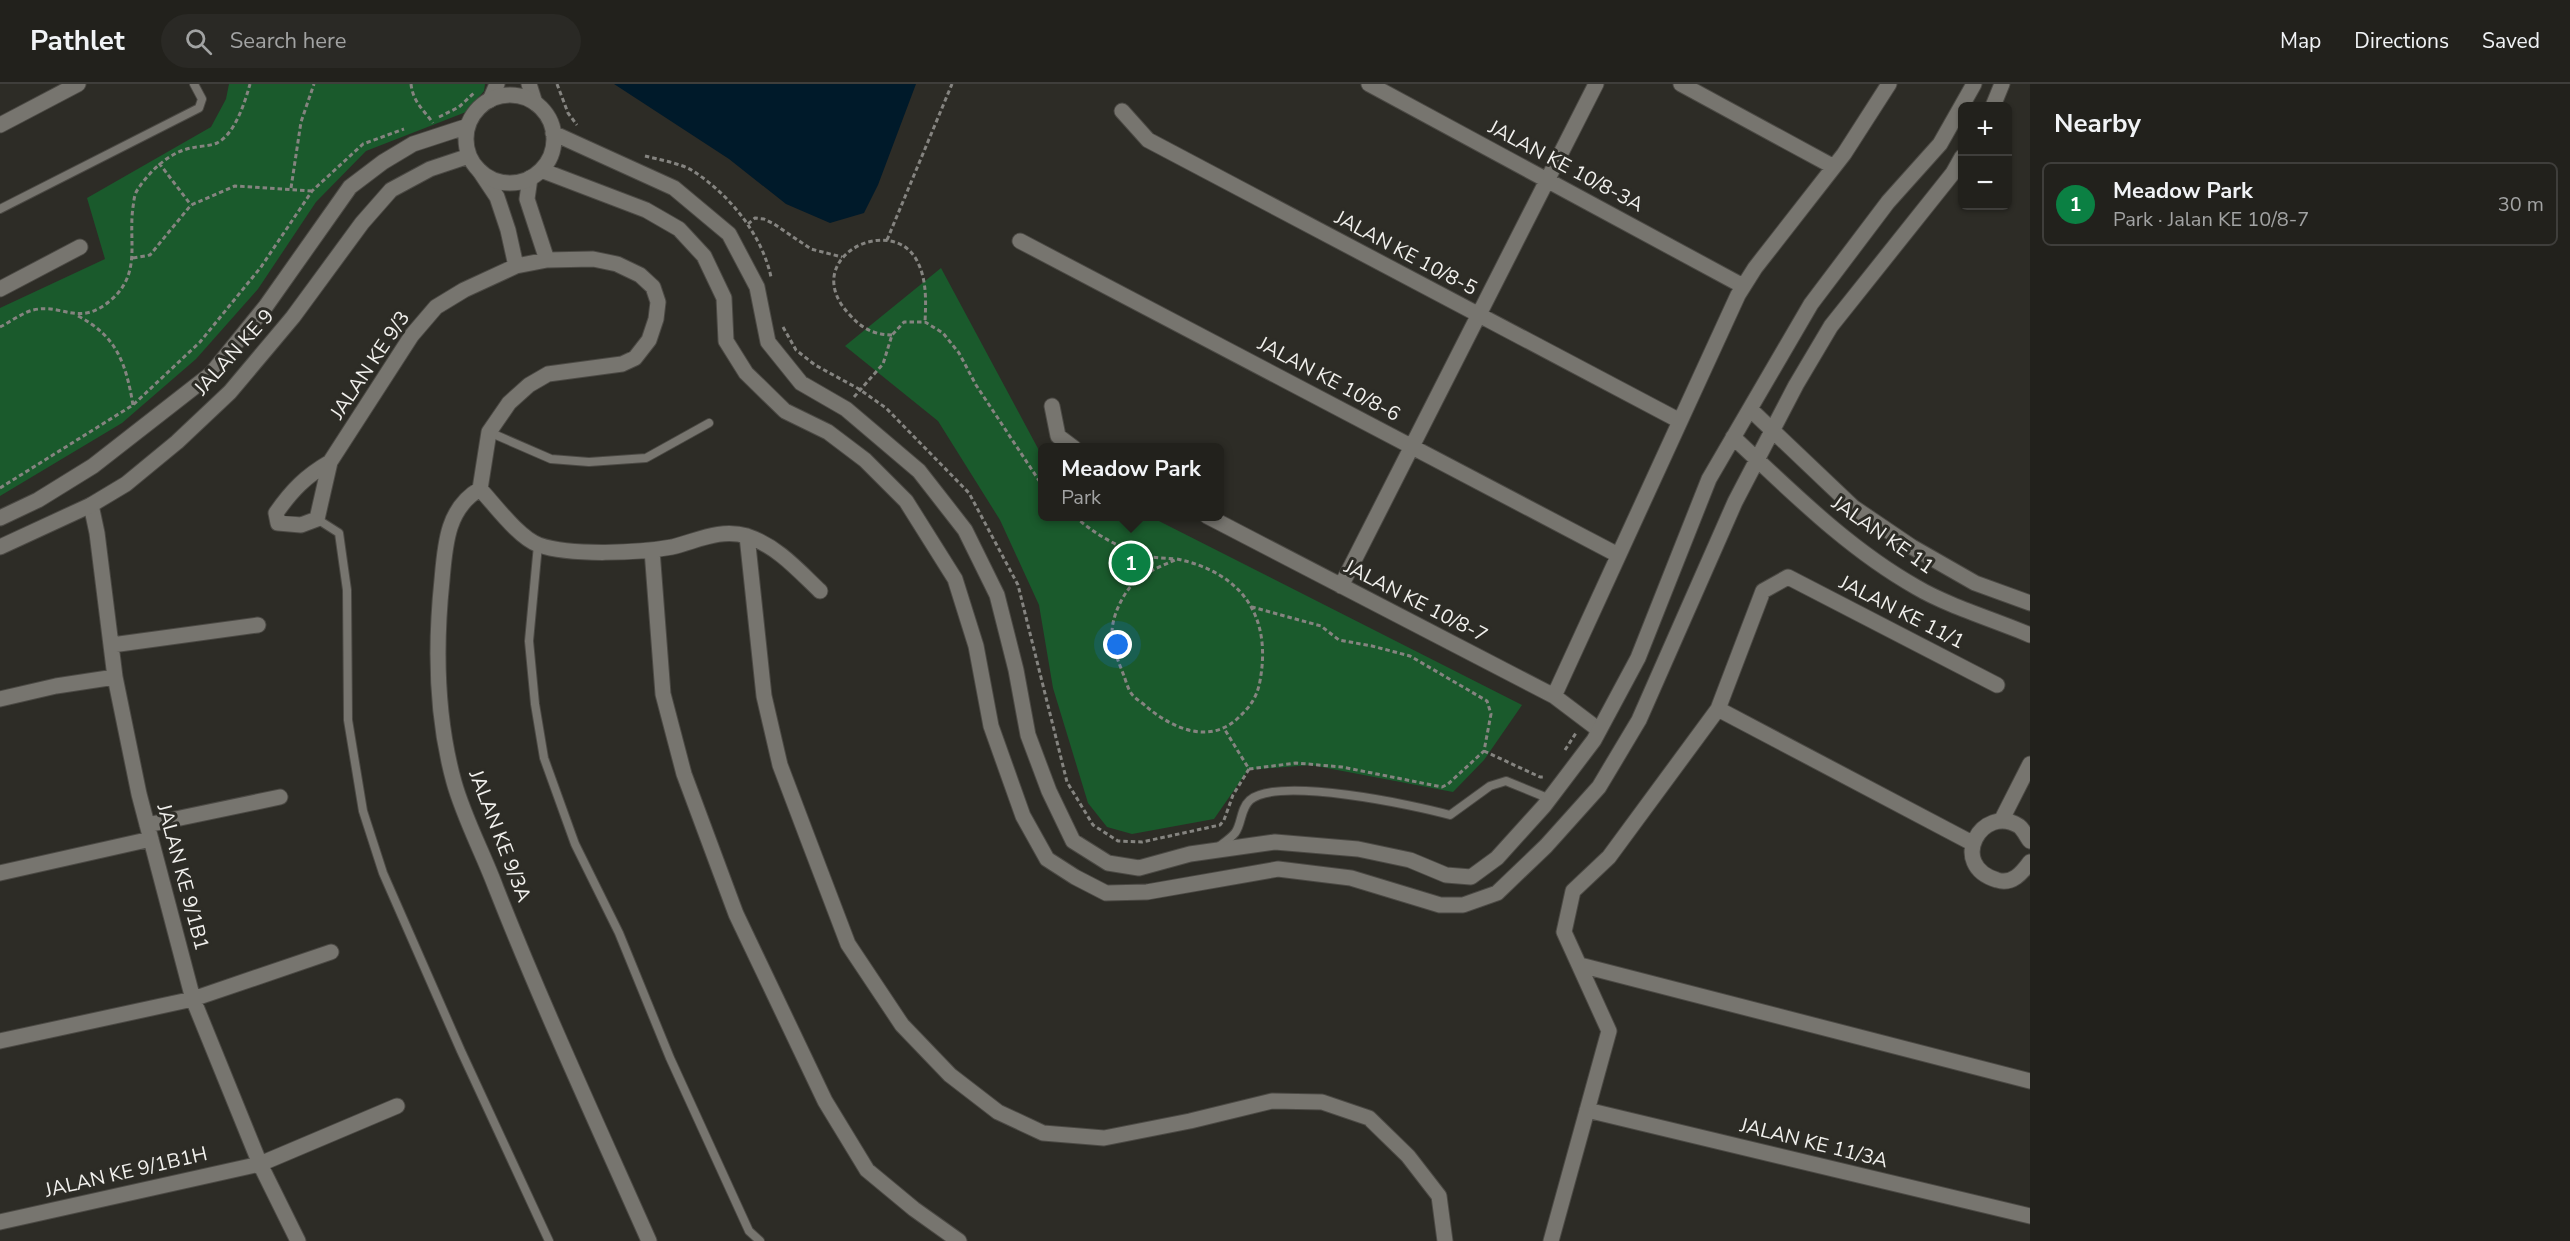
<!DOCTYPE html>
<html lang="en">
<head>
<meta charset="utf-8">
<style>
	body { margin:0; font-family:"Nunito Sans",sans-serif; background:#2a2925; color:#f1f3f6 }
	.controls { position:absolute; right:18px; top:18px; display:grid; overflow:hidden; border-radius:9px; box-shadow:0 2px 4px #0004 }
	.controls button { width:54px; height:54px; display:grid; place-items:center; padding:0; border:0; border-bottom:2px solid #3f3e3b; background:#22211c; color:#f1f3f6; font:30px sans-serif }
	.you { position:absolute; left:1118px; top:561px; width:21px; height:21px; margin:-15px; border:4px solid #fff; border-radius:50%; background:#1a73e8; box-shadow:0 0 0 9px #1a73e833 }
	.badge { display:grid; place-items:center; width:39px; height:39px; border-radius:50%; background:#0b8043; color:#fff; font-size:20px; font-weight:700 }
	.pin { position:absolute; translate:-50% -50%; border:3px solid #fff; box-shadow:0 2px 6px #0006 }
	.popup { position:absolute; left:1038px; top:359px; width:186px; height:78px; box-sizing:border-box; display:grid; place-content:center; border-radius:9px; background:#22211c; filter:drop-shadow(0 2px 4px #0005); font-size:20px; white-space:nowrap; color:#a2a3a3 }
	.popup b { font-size:22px; color:#f1f3f6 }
	.popup::after { content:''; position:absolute; left:50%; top:100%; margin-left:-12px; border:12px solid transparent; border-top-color:#22211c }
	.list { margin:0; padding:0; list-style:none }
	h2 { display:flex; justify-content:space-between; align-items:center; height:78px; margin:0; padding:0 24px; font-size:26px }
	h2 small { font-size:20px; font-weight:400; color:#a2a3a3 }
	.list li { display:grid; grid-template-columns:39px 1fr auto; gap:18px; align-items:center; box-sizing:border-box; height:84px; margin:0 12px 12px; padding:0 12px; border:2px solid #3f3e3b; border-radius:9px }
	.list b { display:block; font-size:22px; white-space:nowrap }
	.list p { margin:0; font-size:20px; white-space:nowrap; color:#a2a3a3 }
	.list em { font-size:20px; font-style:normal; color:#a2a3a3 }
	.icon { flex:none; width:33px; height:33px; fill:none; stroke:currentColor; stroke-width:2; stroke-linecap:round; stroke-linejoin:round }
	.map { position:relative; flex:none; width:2030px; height:1157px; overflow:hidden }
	header { display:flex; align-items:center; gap:36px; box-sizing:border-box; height:84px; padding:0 30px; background:#22211c; border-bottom:2px solid #3f3e3b }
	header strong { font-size:28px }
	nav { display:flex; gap:33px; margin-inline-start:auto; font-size:21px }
	.search { width:420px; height:54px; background:#2a2925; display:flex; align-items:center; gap:15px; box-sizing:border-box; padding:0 21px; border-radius:33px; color:#a2a3a3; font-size:22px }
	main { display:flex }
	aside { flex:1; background:#22211c }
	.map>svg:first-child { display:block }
	.green { fill:#1a5a2c }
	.water { fill:#001a2a }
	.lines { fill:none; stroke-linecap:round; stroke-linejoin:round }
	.lane-casing { stroke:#4b4944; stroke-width:10 }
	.street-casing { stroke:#4b4944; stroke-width:17 }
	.secondary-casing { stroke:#4b4944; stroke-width:17 }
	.path { stroke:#858480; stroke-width:3; stroke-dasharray:4.5 3; stroke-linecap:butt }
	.lane { stroke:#77756f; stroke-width:8 }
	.street { stroke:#77756f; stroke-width:15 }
	.secondary { stroke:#77756f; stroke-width:15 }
	.labels { text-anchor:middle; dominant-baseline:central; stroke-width:6; stroke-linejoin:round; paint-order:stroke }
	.street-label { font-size:20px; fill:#f1f0ed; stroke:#2d2c26 }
</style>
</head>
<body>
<header>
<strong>Pathlet</strong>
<div class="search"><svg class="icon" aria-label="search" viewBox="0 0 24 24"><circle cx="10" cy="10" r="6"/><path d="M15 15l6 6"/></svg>Search here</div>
<nav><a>Map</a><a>Directions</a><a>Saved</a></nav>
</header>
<main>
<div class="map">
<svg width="2030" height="1157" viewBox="0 0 2030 1157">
	<rect width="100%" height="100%" fill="#2d2c26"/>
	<path class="green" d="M229 0H485L484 7 466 28 366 67 316 118 258 205 196 275 122 339 0 412V224L105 175 87 114 211 43 226 15Z
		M941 184 1042 372V432L1151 433 1522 621 1484 676 1453 708 1311 681 1248 686 1214 735 1132 750 1107 743 1088 719 1053 604 1039 521 1000 436 938 337 845 262Z"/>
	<path class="water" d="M614 0H916L878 101 864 129 830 139 786 120 729 75Z"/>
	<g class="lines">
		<defs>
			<path id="lane" d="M0 125 199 24 202 15 194 0
				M489 348 551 375 589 378 646 374 709 339
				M317 435 339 449 347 506 348 636 363 727 383 789 461 967 549 1157
				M538 461 529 557 535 620 544 674 575 760 619 849 670 974 749 1147 760 1157
				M1217 764C1222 760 1230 755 1235 749 1242 740 1240 725 1250 716 1278 692 1414 721 1450 731L1490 702 1506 697 1550 715"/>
			<path id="street" d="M529 0 535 19
				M1369 0 1743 202
				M1681 0 1834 83
				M490 16 497 0
				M1122 27 1148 56 1680 337
				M0 41 78 0
				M479 86 497 113 508 146 516 182
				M530 94 527 115 547 176
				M1020 157 1618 471
				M0 205 80 163
				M1052 322 1058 352 1074 364
				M330 378C306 392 292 406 276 429L278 439 301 441 317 435 330 378 412 251 436 223 464 206 516 182 547 176 593 175 617 180 640 191 653 203 658 218 656 235 649 256 635 274 622 280 548 290 529 301 509 319 489 348 480 405C447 424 445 461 442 496 435 563 436 633 454 698 464 734 483 769 496 804 543 923 597 1040 649 1157
				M480 405C495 421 519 454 539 461 571 472 639 469 672 463 697 457 720 444 747 452 777 462 798 486 820 507
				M91 421 97 449 115 593 139 710 193 915 260 1080 298 1157
				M1207 432 1554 612 1599 646
				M747 452 764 612 780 681 808 755 848 860 902 941 950 991 998 1028 1043 1049 1104 1054 1190 1037 1272 1017 1322 1018 1369 1034 1408 1072 1439 1112 1445 1157
				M652 466 663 610 684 690 736 830 825 1017 867 1086 914 1125 959 1157
				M1341 502 1596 0
				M112 561 258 541
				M1554 612 1738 211 1755 184 1844 70 1889 0
				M0 615 56 602 115 593
				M1718 625 1972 759
				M2001 737 2030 680
				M147 741 280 713
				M2030 757C2027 753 2023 745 2019 742 1982 719 1947 781 1997 796 2012 801 2022 789 2030 778
				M0 789 151 755
				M1580 881 2030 997
				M0 957 193 915 331 868
				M1587 1026 2030 1132
				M0 1138 260 1080 397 1022
				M1551 1157 1609 947 1564 848 1573 807 1609 773 1718 625 1763 507 1788 493 1997 601"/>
			<path id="secondary" d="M466 55a44 44 0 1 1 88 0a44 44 0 1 1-88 0Z
				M1993 22 2002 0
				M553 49 674 104 729 150 757 203 768 258 801 299 846 325 919 387 965 446 997 511 1016 586 1028 651 1049 707 1073 757 1108 779 1139 784 1190 770 1275 758 1358 765 1410 776 1446 791 1471 793 1497 774 1544 722 1594 656 1638 574 1709 395 1811 220 1888 118 1940 60 1974 0
				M541 86 646 126 679 145 704 172 724 214 726 257 746 289 785 327 828 348 865 376 906 417 955 495 976 562 991 642 1023 732 1047 775 1075 793 1106 809 1147 808 1278 785 1351 794 1440 821H1463L1497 809 1546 762 1599 703 1639 636 1735 418 1796 301 1831 242 1953 89 1962 73
				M1750 325 1853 423 1912 463 1975 499 2030 519
				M1733 353C1791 407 1847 464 1916 503 1948 522 1995 536 2030 551
				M0 434 38 416 93 382 211 290 266 222 350 103 383 78 413 60 468 42
				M0 463 91 421 126 400 177 358 230 308 293 233 362 139 391 106 430 85 469 72"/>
		</defs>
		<use href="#lane" class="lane-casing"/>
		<use href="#street" class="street-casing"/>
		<use href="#secondary" class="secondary-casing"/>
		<path class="path" d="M411 0C413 18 423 25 433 39
			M557 0 568 29 577 41
			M439 33 459 23 475 8
			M645 72C660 76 680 79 693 87 730 111 762 151 771 193
			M159 79 191 121
			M291 104 301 38 314 0
			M748 140 755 134 764 135 774 140 811 165 842 173
			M887 156 952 0
			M133 174 150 171 191 121 235 102 312 107
			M78 232C117 252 126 280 133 321
			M0 243C10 238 22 229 33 226 64 219 78 244 111 216 142 189 128 158 133 123 134 117 134 110 138 105 150 87 168 69 191 64 199 62 210 62 217 59 235 50 245 18 250 0
			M783 243 796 266 815 281 859 305 886 324 969 409 1018 501 1067 698 1093 741 1118 757 1142 758 1220 741 1224 736 1233 711 1249 685 1225 646
			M892 251C874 251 861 244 849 230 798 175 889 129 916 175 927 194 926 217 925 238
			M854 313 883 280 892 251 904 238H925L943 249 959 269 976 301 1042 401
			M0 404 133 321 200 258 261 183 312 107 363 60 404 45
			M1075 432C1092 449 1120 464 1142 471 1153 474 1165 474 1176 475
			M1177 475C1242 489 1272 532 1260 597 1257 614 1249 624 1237 635 1209 660 1174 645 1148 624 1143 619 1135 615 1131 609 1128 605 1126 597 1124 592 1119 579 1112 563 1112 549 1112 531 1124 507 1137 496 1148 487 1164 481 1177 475Z
			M1137 495 1144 471
			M1565 666 1576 649
			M1484 667 1540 693H1545
			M1249 685 1296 679 1342 683 1442 703 1448 700 1484 667 1491 630 1487 617 1410 572 1372 562 1339 556 1321 542 1252 523"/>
		<use href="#lane" class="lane"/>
		<use href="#street" class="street"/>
		<use href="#secondary" class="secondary"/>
	</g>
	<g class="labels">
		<g class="street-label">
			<text transform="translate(1566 82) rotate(28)">JALAN KE 10/8-3A</text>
			<text transform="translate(1406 169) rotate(28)">JALAN KE 10/8-5</text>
			<text transform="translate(234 268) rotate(-48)">JALAN KE 9</text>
			<text transform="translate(370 281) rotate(-56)">JALAN KE 9/3</text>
			<text transform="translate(1329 295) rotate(28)">JALAN KE 10/8-6</text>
			<text transform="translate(1883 451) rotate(35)">JALAN KE 11</text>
			<text transform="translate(1416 517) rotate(27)">JALAN KE 10/8-7</text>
			<text transform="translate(1902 528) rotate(27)">JALAN KE 11/1</text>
			<text transform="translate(500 752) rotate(69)">JALAN KE 9/3A</text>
			<text transform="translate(183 793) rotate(75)">JALAN KE 9/1B1</text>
			<text transform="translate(1814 1059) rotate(14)">JALAN KE 11/3A</text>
			<text transform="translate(126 1088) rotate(-13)">JALAN KE 9/1B1H</text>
		</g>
	</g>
</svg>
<div class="controls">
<button>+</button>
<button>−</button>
</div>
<div class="you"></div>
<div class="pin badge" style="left:1131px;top:479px">1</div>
<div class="popup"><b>Meadow Park</b>Park</div>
</div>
<aside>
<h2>Nearby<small></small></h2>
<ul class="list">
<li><span class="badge">1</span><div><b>Meadow Park</b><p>Park · Jalan KE 10/8-7</p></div><em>30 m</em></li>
</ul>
</aside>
</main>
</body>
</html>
